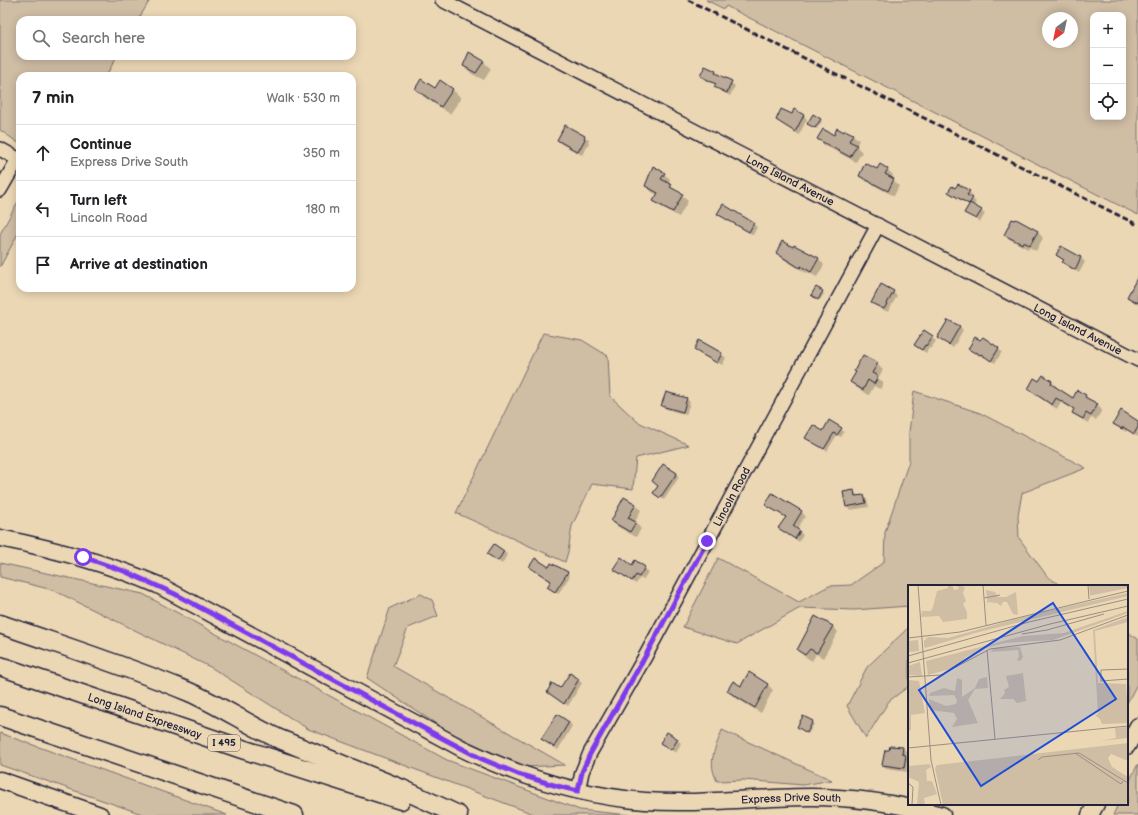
<!DOCTYPE html>
<html lang="en">
<head>
<meta charset="utf-8">
<style>
	body { margin:0; font-family:"Balsamiq Sans",sans-serif; background:#f2f2f2; color:#202124 }
	.controls { position:absolute; right:12px; top:12px; display:grid; overflow:hidden; border-radius:8px; box-shadow:0 2px 10px #0003 }
	.controls button { width:36px; height:36px; display:grid; place-items:center; padding:0; border:0; border-bottom:1px solid #e0e0e0; background:#fff; color:#202124; font:20px sans-serif }
	.compass { position:absolute; left:1042px; top:12px; width:36px; height:36px; border-radius:50%; background:#fff; box-shadow:0 2px 10px #0003; rotate:213deg }
	.stop { position:absolute; width:12px; height:12px; margin:-9px; border:3px solid #7c3aed; border-radius:50%; background:#fff }
	.stop.end { background:#7c3aed; border-color:#fff; box-shadow:0 1px 4px #0008 }
	.list { margin:0; padding:0; list-style:none }
	h2 { display:flex; justify-content:space-between; align-items:center; height:52px; margin:0; padding:0 16px; font-size:17px }
	h2 small { font-size:13px; font-weight:400; color:#757577 }
	.list li { display:grid; grid-template-columns:26px 1fr auto; gap:12px; align-items:center; box-sizing:border-box; height:56px; padding:0 16px; border-top:1px solid #e0e0e0 }
	.list b { display:block; font-size:15px; white-space:nowrap }
	.list p { margin:0; font-size:13px; white-space:nowrap; color:#757577 }
	.list em { font-size:13px; font-style:normal; color:#757577 }
	.icon { flex:none; width:22px; height:22px; fill:none; stroke:currentColor; stroke-width:2; stroke-linecap:round; stroke-linejoin:round }
	.map { position:relative; flex:none; width:1138px; height:815px; overflow:hidden }
	.search { position:absolute; background:#fff; box-shadow:0 2px 10px #0003; left:16px; top:16px; width:340px; height:44px; display:flex; align-items:center; gap:10px; box-sizing:border-box; padding:0 14px; border-radius:12px; color:#757577; font-size:15px }
	.panel { position:absolute; background:#fff; box-shadow:0 2px 10px #0003; left:16px; top:72px; width:340px; height:220px; border-radius:12px }
	.map>svg:first-child { display:block }
	.green { fill:#cfbda4; stroke:#787070; fill-rule:evenodd }
	.shadow { fill:#0003 }
	.building { fill:#baaa97; stroke:#22223b }
	.lines { fill:none; stroke-linecap:round; stroke-linejoin:round }
	.minor-casing { stroke:#22223b; stroke-width:16 }
	.major-casing { stroke:#22223b; stroke-width:19 }
	.highway-casing { stroke:#22223b; stroke-width:21 }
	.minor { stroke:#ecd7b5; stroke-width:13 }
	.major { stroke:#ecd7b5; stroke-width:16 }
	.highway { stroke:#ecd7b5; stroke-width:18 }
	.rail { stroke:#22223b; stroke-width:3; stroke-dasharray:6 3; stroke-linecap:butt }
	.route { stroke:#7c3aed; stroke-width:5 }
	.labels { text-anchor:middle; dominant-baseline:central; stroke-width:3; stroke-linejoin:round; paint-order:stroke }
	.shield { fill:#ecd7b5; stroke:#5f5860; stroke-width:1 }
	.shield-label { font-size:10px; font-weight:bold; fill:#22223b }
	.street-label { font-size:11px; fill:#22223b; stroke:#ecd7b5 }
	.inset-road { fill:none; stroke:#9b8f84; stroke-width:1 }
	.view { fill:#1d4ed8; fill-opacity:0.15; stroke:#1d4ed8; stroke-width:2 }
	.inset-edge { fill:none; stroke:#22223b; stroke-width:2 }
</style>
</head>
<body>
<div class="map">
<svg width="1138" height="815" viewBox="0 0 1138 815">
	<rect width="100%" height="100%" fill="#ecd7b5"/>
	<filter id="ink" filterUnits="userSpaceOnUse"><feTurbulence type="fractalNoise" baseFrequency=".025" numOctaves="2"/><feDisplacementMap in="SourceGraphic" scale="8" xChannelSelector="R" yChannelSelector="G"/><feConvolveMatrix kernelMatrix="1 2 1 2 8 2 1 2 1" color-interpolation-filters="sRGB"/></filter>
	<g filter="url(#ink)">
		<path class="green" d="M0 0H150L138 20H20V56H117L106 76H20V144L0 130Z
			M706 0H1138V215L726 6 724 9ZM1093 15H1123V117H1093ZM1048 18H1072V42H1048Z
			M20 198V230L0 267V234Z
			M543 333 582 340 608 356 610 396 638 422 689 445 636 458 633 489 592 484 572 526 568 552 565 562 456 513Z
			M914 391 980 413 1086 468 1022 493 1018 516 1019 538 1047 576 1061 586H909V606L854 610 800 608 737 644 683 627 718 558 799 602 829 586 851 585 884 562 885 532 909 461V432Z
			M0 563 143 594 447 760 580 810 630 815H536L308 729 212 668 53 590 0 577Z
			M421 594 432 600 438 616 408 628 393 666 565 765 525 767 450 733 367 678 390 608Z
			M909 627V686L889 701 866 738 847 706 867 667Z
			M1127 632 1138 639V682L1127 703Z
			M722 730 832 780 803 785 744 780 717 781C707 761 715 750 722 730Z
			M0 733 227 815H145L0 765Z
			M1138 764V815H1113L1118 804H1127V786Z"/>
		<path class="shadow" d="M483 61 491 69 484 80 472 74 464 66Z
			M715 71 735 86 730 96 719 90 715 86 716 85 705 80 701 76Z
			M440 82 453 90 461 98 450 114 424 97 416 89 435 90Z
			M794 111 804 116 807 119 799 135 777 119 792 115Z
			M820 119 822 121 817 129 810 125Z
			M566 126 585 137 589 140 588 142 589 143 582 155 561 144 558 140Z
			M846 131 853 135 859 140 856 146 862 152 856 162 824 145 818 139 845 133Z
			M888 170 893 175 892 179 899 186 894 196 866 181 860 175Z
			M664 174 670 179 668 184 688 201 679 217 661 207 655 201 658 195 652 192 646 186Z
			M950 192H969L973 196 971 198 976 202 973 206 985 214 980 222 965 212 969 205 953 196Z
			M719 214 753 224 757 227 753 235 722 217Z
			M1016 220 1038 232 1043 238 1036 251 1029 247 1028 249 1011 240 1005 235Z
			M794 246 819 259 824 265 817 277 807 272 806 273 783 259 777 253 793 248Z
			M1061 247 1081 258 1085 262 1079 273 1067 266 1063 262 1064 261 1057 255Z
			M1138 282V305L1128 297Z
			M817 288 824 294 820 300 814 296Z
			M893 292 897 296 888 312 876 306 872 302Z
			M949 321 960 327 963 330 953 348 939 337Z
			M924 332 936 341 930 349 929 348 926 353 915 345Z
			M700 341 722 354 726 358 722 365 698 351V352L695 350Z
			M969 348 998 349 1002 352 995 363 985 357 984 358 980 355 979 356Z
			M877 364 883 370 878 378 883 382V385L880 389 874 386 869 395 857 388 851 382Z
			M1043 377 1052 382 1057 387 1056 388 1073 399 1085 396 1097 405 1102 410 1096 420 1091 418 1088 423 1078 417 1073 413 1075 410 1061 403 1057 409 1034 394 1029 389 1039 382Z
			M686 399 690 402 686 415 666 409 663 405Z
			M1138 422V437L1127 430 1126 432 1114 424Z
			M841 429 844 432 841 437 837 435 827 451 806 438 823 432Z
			M676 474 679 477 664 500 658 496Z
			M854 491 858 497 864 496 867 500 869 507 850 510 847 506Z
			M772 495 802 512 805 516 797 530 803 535 799 542 780 528 786 518 766 505Z
			M635 504 641 510 635 522 641 529 636 537 618 527 612 521Z
			M504 551 507 555 502 564 488 554Z
			M635 562 648 572 643 580 640 578 636 584 618 572 632 566Z
			M530 567 549 569 567 573 570 576 558 594 548 587 551 582Z
			M832 626 838 632 823 658 816 654 812 661 804 656 798 650Z
			M578 680 582 683 568 706 552 695Z
			M767 684 773 690 761 713 734 697 728 691 741 687Z
			M569 722 572 726 558 750 543 739Z
			M812 722 814 724 808 734 798 727Z
			M677 740 681 743 676 753 665 746Z
			M891 747 903 748 907 752 906 756 909 759 907 772 887 769 883 765 890 752Z"/>
		<path class="building" d="M469 52 484 61 476 73 463 66Z
			M705 66 716 71 715 73 732 81 727 93 714 87 716 84 700 76Z
			M421 79 435 88 440 80 453 89 441 107 415 89Z
			M781 109 792 114 794 109 804 115 795 132 776 120Z
			M813 114 821 119 815 128 807 124Z
			M565 125 585 136 584 138 585 139 578 152 557 140Z
			M837 128 844 132 845 130 853 134 849 141 857 145 850 157 817 139 823 129 834 135Z
			M865 163 877 169 880 164 888 169 885 174 894 179 888 191 859 176Z
			M653 166 665 173 661 179 672 185 670 187 683 194 673 212 653 201 658 193 645 186Z
			M958 184 970 191 967 195 973 198 969 204 948 192 952 186 955 188Z
			M970 203 982 210 976 219 964 213Z
			M723 204 754 223 749 232 717 214Z
			M1012 219 1015 220 1016 219 1038 231 1030 245 1023 242 1022 244 1004 235Z
			M782 241 793 247 794 245 819 258 811 272 801 266 800 268 776 253Z
			M1061 246 1081 257 1075 270 1062 262 1064 260 1056 255Z
			M1138 276V303L1127 297Z
			M881 284 894 291 884 309 871 303Z
			M816 287 823 291 818 300 811 295Z
			M948 320 960 326 949 345 937 338Z
			M924 330 933 336 926 346 925 345 922 350 914 345Z
			M975 337 980 340 983 337 999 348 991 361 981 354 980 355 976 352 975 353 968 349Z
			M699 340 722 353 717 363 694 350Z
			M863 355 878 363 872 373 877 375V379L874 384 868 380 863 390 850 382 856 372 854 371Z
			M1043 375 1052 381 1051 384 1073 398 1077 390 1086 395 1085 397 1098 404 1091 416 1086 413 1083 419 1072 413 1074 409 1056 398 1052 405 1028 389 1034 378 1039 381Z
			M666 392 687 398 683 412 661 406Z
			M1121 410 1138 421V427L1134 434 1123 427 1122 429 1113 424Z
			M829 420 842 428 837 435 834 433 824 449 805 438 813 425 823 431Z
			M663 464 677 473 660 498 653 493 658 486 652 481Z
			M854 490 855 496 864 495 866 503 846 507 843 492Z
			M772 493 802 511 793 526 800 531 795 539 778 528 786 517 765 505Z
			M624 497 636 504 628 518 636 522 630 532 611 521Z
			M494 544 504 551 498 561 487 554Z
			M621 557 632 565 635 560 645 567 639 577 636 575 632 581 613 569Z
			M535 558 549 567 551 563 568 572 555 592 547 587 551 581 529 567Z
			M815 616 833 626 817 653 810 649 805 655 797 650Z
			M749 672 768 684 755 708 727 691 733 681 741 686Z
			M570 673 579 679 564 704 547 692 552 683 560 688Z
			M557 714 569 722 554 747 541 739Z
			M803 716 813 721 807 733 797 727Z
			M667 732 678 739 671 750 660 743Z
			M890 746 903 747 902 754 906 755 904 768 882 765 885 750H889Z"/>
		<g class="lines">
			<defs>
				<g id="minor">
					<path id="s1" d="M442 0 1138 360"/>
					<path d="M0 149 18 159 0 190"/>
					<path id="s2" d="M578 791 582 772 590 753 646 655 878 225"/>
				</g>
				<g id="major">
					<path id="s3" d="M0 538C54 549 107 563 158 585L463 749C520 777 581 796 645 801 700 805 755 797 811 797 856 797 899 804 942 815"/>
					<path d="M1127 746 1138 726"/>
					<path d="M0 780 100 815"/>
					<path d="M1090 815 1096 804"/>
				</g>
				<g id="highway">
					<path d="M0 624C63 646 127 666 189 692 219 705 247 724 277 738L402 789 458 815"/>
					<path id="s4" d="M0 666 242 749 401 800"/>
					<path d="M0 716 294 815"/>
				</g>
			</defs>
			<use href="#minor" class="minor-casing"/>
			<use href="#major" class="major-casing"/>
			<use href="#highway" class="highway-casing"/>
			<use href="#minor" class="minor"/>
			<use href="#major" class="major"/>
			<use href="#highway" class="highway"/>
			<path class="rail" d="M688 0 1138 225"/>
		</g>
	</g>
	<g class="lines" filter="url(#ink)">
		<path class="route" d="M83 557 124 571 175 594 425 729 482 759 518 774 557 786 578 791 582 772 590 754 646 655 707 541"/>
	</g>
	<g class="labels">
		<rect class="shield" x="208" y="735" width="32" height="16" rx="3"/>
		<g class="shield-label">
			<text x="224" y="743">I 495</text>
		</g>
		<g class="street-label">
			<text stroke="none"><textPath href="#s1" startOffset="392">Long Island Avenue</textPath></text>
			<text stroke="none"><textPath href="#s1" startOffset="716">Long Island Avenue</textPath></text>
			<text stroke="none"><textPath href="#s2" startOffset="333">Lincoln Road</textPath></text>
			<text stroke="none"><textPath href="#s4" startOffset="153">Long Island Expressway</textPath></text>
			<text stroke="none"><textPath href="#s3" startOffset="848">Express Drive South</textPath></text>
		</g>
	</g>
	<g transform="translate(908 585)">
		<rect width="220" height="220" fill="#ecd7b5"/>
		<path d="M40 0H44L46 5 51 4 49 0 57 2 55 8 58 16 55 19 59 27V34L35 37 31 31 13 32 14 26H23L25 22 29 6 40 3ZM181 0H220V3L185 10H182ZM78 5 87 7 90 12H98L108 7 110 30 105 29 99 17H95L93 21 89 18 79 17 80 22ZM220 8V11L67 48 17 63 16 61V56L20 52 40 53 122 30ZM220 26V28L145 55 97 58 77 63 58 72 46 83 20 90 18 76 115 51 156 48ZM220 32V37L187 46 190 98 218 99 220 128V138L194 139 192 134 187 130 190 129 185 45ZM10 55 11 66 0 67V56ZM112 62 115 72 112 76 109 75 111 71 110 65 82 67 87 63ZM12 77 14 91 0 90V81ZM115 88 118 116 109 118 105 114H92L97 108 96 105 101 102 98 91ZM79 92 80 103 67 104 60 115 70 138 44 142 49 134 46 128 22 125 21 114 38 121 48 119 49 115 46 110 21 111 22 108 36 103 47 106 49 93 54 95V112L67 103 71 94ZM0 95 11 96 17 128 3 130V145L0 146ZM220 142V153L192 156 208 153 207 143ZM220 158V176L203 169 200 173 204 182 220 192V215L217 220H35L27 183 29 180ZM22 179 23 182 18 185 19 196H24L29 209 16 213 17 220H9L11 197 0 192V181Z" fill="#cfbda4"/>
		<path class="inset-road" d="M10 0 23 175 33 220M75 0 78 40M180 0 181 14M76 13 92 10M114 49 139 45 196 29M0 53 52 47 220 6M79 65 87 154M0 71 121 37 220 14M0 78 142 39 220 21M220 84 193 85V96L220 94M220 84V97M0 92 33 90 82 64 152 55 220 30M0 163 220 141M167 168 213 199 215 196M130 175 134 172 171 168 220 198M0 198 5 202 4 220"/>
		<path class="view" d="M145 18 208 114 73 201 11 105Z"/>
		<rect width="220" height="220" class="inset-edge"/>
	</g>
</svg>
<div class="controls">
<button>+</button>
<button>−</button>
<button><svg class="icon" aria-label="locate" viewBox="0 0 24 24"><circle cx="12" cy="12" r="6"/><path d="M12 2v4M12 18v4M2 12h4M18 12h4"/></svg></button>
</div>
<svg class="compass" viewBox="-18 -18 36 36"><path d="M0-13l5 13h-10z" fill="#e53935"/><path d="M0 13l5-13h-10z" fill="#757577"/></svg>
<div class="stop" style="left:83px;top:557px"></div>
<div class="stop end" style="left:707px;top:541px"></div>
<div class="search"><svg class="icon" aria-label="search" viewBox="0 0 24 24"><circle cx="10" cy="10" r="6"/><path d="M15 15l6 6"/></svg>Search here</div>
<section class="panel">
<h2>7 min<small>Walk · 530 m</small></h2>
<ul class="list">
<li><svg class="icon" aria-label="ahead" viewBox="0 0 24 24"><path d="M12 20V5M6 11l6-6 6 6"/></svg><div><b>Continue</b><p>Express Drive South</p></div><em>350 m</em></li>
<li><svg class="icon" aria-label="left" viewBox="0 0 24 24"><path d="M17 20v-9H6M10 6l-5 5 5 5"/></svg><div><b>Turn left</b><p>Lincoln Road</p></div><em>180 m</em></li>
<li><svg class="icon" aria-label="arrive" viewBox="0 0 24 24"><path d="M6 21V4h12l-3 4 3 4H6"/></svg><div><b>Arrive at destination</b></div></li>
</ul>
</section>
</div>
</body>
</html>
